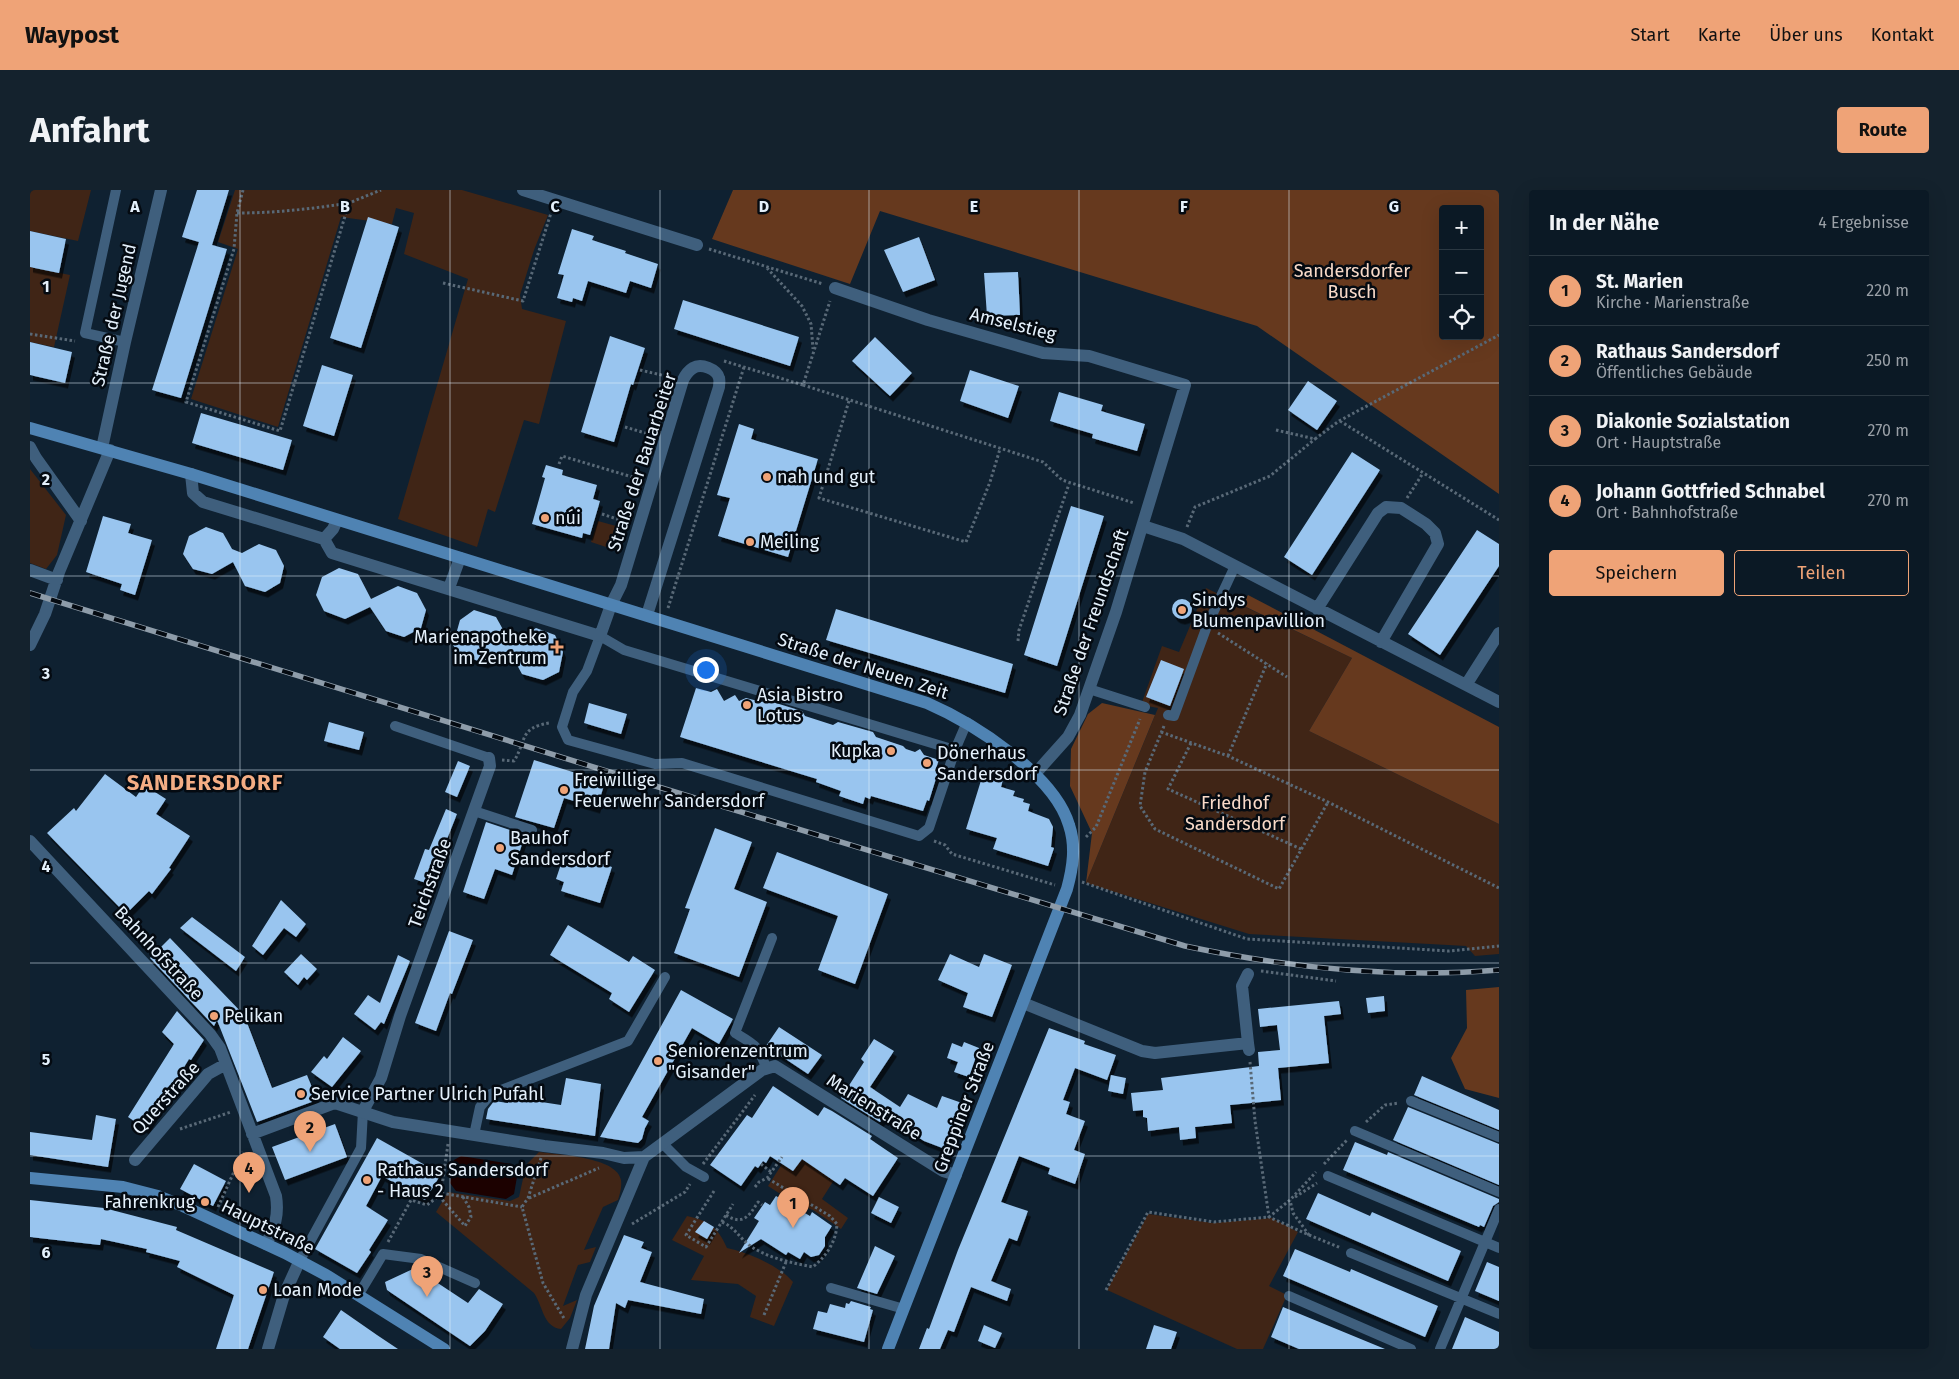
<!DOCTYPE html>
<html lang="de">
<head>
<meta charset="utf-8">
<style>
	body { margin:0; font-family:"Fira Sans",sans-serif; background:#14222d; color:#f1f3f6 }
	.controls { position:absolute; right:15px; top:15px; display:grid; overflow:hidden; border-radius:5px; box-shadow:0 5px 20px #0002 }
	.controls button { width:45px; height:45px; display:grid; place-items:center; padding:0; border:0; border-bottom:1px solid #2b3842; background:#0b1925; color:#f1f3f6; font:25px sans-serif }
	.you { position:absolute; left:675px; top:479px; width:18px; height:18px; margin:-12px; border:4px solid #fff; border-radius:50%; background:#1a73e8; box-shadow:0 0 0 8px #1a73e833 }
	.badge { display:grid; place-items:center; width:32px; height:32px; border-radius:50%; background:#efa377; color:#111; font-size:16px; font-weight:700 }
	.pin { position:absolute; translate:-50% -41px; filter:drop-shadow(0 1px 2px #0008) }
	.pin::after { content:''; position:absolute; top:26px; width:18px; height:15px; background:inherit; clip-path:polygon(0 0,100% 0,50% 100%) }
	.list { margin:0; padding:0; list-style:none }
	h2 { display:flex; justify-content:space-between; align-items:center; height:65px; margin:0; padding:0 20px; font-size:21px }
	h2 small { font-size:16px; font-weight:400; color:#9aa0a7 }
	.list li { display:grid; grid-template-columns:32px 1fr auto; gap:15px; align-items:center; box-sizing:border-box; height:70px; padding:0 20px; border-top:1px solid #2b3842 }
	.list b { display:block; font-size:19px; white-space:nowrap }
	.list p { margin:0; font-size:16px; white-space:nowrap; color:#9aa0a7 }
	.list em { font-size:16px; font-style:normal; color:#9aa0a7 }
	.actions { display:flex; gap:10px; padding:15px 20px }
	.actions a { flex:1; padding:11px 0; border:1px solid #efa377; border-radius:5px; text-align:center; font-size:18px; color:#efa377 }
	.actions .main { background:#efa377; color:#111 }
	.icon { flex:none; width:28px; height:28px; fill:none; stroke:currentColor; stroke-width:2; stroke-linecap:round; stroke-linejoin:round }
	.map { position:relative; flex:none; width:1469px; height:1159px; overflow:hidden; border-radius:5px }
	header { display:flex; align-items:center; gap:30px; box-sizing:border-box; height:70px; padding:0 25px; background:#efa377; color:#111 }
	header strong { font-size:24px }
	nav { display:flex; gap:28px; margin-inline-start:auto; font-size:18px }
	.intro { display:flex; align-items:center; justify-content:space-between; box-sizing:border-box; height:120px; padding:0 30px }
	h1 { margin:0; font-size:35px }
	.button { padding:12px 22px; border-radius:5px; background:#efa377; color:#111; font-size:18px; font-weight:700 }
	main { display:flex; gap:30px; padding:0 30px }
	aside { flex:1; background:#0b1925; border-radius:5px; box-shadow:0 5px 20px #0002 }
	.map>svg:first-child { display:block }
	.green { fill:#402516 }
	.forest { fill:#66391e; fill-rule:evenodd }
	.water { fill:#1c0100 }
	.building { fill:#99c5ef; filter:url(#shadow) }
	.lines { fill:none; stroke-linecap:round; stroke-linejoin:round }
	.path { stroke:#596977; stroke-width:3; stroke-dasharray:2.5 2.5; stroke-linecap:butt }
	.lane { stroke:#3f5f7d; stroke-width:10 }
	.street { stroke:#3f5f7d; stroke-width:12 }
	.secondary { stroke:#4f83b3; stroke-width:12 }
	.rail-casing { stroke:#8e9ca9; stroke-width:5.5 }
	.rail { stroke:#040a11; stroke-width:4; stroke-dasharray:11; stroke-linecap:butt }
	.grid { fill:none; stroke:#e4f0fb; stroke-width:1; stroke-opacity:0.55 }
	.poi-dot { fill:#efa377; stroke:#040a11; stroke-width:2 }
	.labels { text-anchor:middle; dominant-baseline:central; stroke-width:5; stroke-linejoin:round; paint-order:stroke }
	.park-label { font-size:18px; fill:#f9dac8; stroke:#040a11 }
	.street-label { font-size:18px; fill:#e4f0fb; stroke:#040a11 }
	.poi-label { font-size:18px; fill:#e4f0fb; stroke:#040a11; text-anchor:start }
	.district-label { font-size:22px; font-weight:bold; letter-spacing:1px; fill:#f4ad84; stroke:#040a11 }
	.grid-label { font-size:16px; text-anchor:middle; font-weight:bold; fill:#e4f0fb; stroke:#040a11; stroke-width:5; stroke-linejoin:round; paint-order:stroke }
</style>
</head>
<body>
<header>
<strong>Waypost</strong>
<nav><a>Start</a><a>Karte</a><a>Über uns</a><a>Kontakt</a></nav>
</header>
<div class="intro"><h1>Anfahrt</h1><a class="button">Route</a></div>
<main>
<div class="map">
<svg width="1469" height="1159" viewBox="0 0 1469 1159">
	<defs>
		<filter id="shadow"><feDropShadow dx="3" dy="5.5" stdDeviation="0" flood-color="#0009"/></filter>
	</defs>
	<rect width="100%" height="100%" fill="#0f2131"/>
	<path class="green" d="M0 0H61L48 51 0 41Z
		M205 0H432L518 25 504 60 490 105 492 119 536 131 509 234 494 230 465 322 458 319 447 357 368 329 438 89 374 64 384 23 366 18 362 34 311 27 248 237 161 209 208 59 188 52Z
		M0 77 40 85 24 157 0 152Z
		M0 279 36 325 27 365 16 379 0 373Z
		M568 331 586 336 579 358 561 352Z
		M1176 398 1322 468 1279 541 1469 634V764L1445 766 1436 756 1219 744 1056 693 1128 518 1111 515 1132 456 1149 462Z
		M509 962C529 965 587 967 591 990 592 997 590 1004 588 1010L573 1017 554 1060 566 1057 560 1072 548 1075 533 1116 547 1110 540 1128 531 1139C513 1137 513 1116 504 1103L406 1022 418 1002 480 1011 489 1007 496 975Z
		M772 969 804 990 792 1009 818 1028 811 1039 783 1020 766 1014 738 996 752 974 763 981Z
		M1118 1024 1183 1033 1242 1028 1268 1042 1239 1096 1257 1105 1233 1159H1207L1077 1100Z
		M657 1026C680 1031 688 1038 697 1058 717 1062 750 1076 763 1092L744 1136 720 1127 726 1106 708 1094 661 1090 674 1066 642 1050Z"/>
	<path class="forest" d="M703 0H1469V304L1227 136 850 21 820 94 682 49ZM1413 19H1450V146H1413Z
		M1218 405 1469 537V634L1279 541 1322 468 1212 415Z
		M1072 513 1125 525 1056 693 1062 643 1040 596 1041 559 1058 524Z
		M1469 797V908L1435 899 1421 868 1437 838 1436 800Z"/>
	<path class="water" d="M431 966 482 974 488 981 484 1004 476 1009 426 1001 420 993 424 970Z"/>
	<path class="building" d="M167 0H199L182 55 197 59 151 208 122 200 169 52 152 47Z
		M338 27 369 37 331 158 300 148Z
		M542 39 564 46 562 50 596 61 595 63 628 74 621 98 600 91 596 103 558 91 552 111 543 108 542 112 527 108 534 85 528 84Z
		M0 41 36 49 29 83 0 77Z
		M889 47 905 90 873 102 854 60Z
		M988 82 990 125 957 126 954 83Z
		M653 110 769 147 760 176 644 139Z
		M580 146 615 158 603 195 601 194 584 252 551 242Z
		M845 147 882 183 860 206 822 171Z
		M0 152 42 162 35 193 0 185Z
		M292 175 323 185 304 246 273 236Z
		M940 180 989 196 978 228 930 211Z
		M1278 191 1307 211 1287 240 1258 220Z
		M1029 202 1073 215 1071 221 1115 234 1107 261 1062 248 1063 244 1020 231Z
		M171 223 262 250 253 280 162 253Z
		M709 234 724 239 721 249 788 269 758 367 688 346 700 308 687 305Z
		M1322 262 1350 280 1282 385 1254 367Z
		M516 275 533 280 532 285 567 295 563 309 570 311 560 345 553 343 552 348 502 334 515 288 512 287Z
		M1041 316 1074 326 1027 476 994 465Z
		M73 326 101 334 98 343 122 350 105 405 90 400 92 394 56 382Z
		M176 337 193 343 202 359 212 363 229 354 246 360 254 376 250 393 235 402 215 396 203 372 182 384 163 379 153 364 159 346Z
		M1447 340 1469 354V376L1410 465 1378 444Z
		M309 378 328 384 341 409 368 396 387 403 396 420 391 438 374 447 356 441 340 417 315 429 294 421 286 405 292 387Z
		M1142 419a10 10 0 1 1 20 0a10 10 0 1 1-20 0Z
		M806 419 983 474 975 503 796 450Z
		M444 420 466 427 481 454 506 438 525 445 533 462 529 482 513 490 492 484 479 460 455 473 430 465 423 455 430 430Z
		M1131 470 1154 479 1140 516 1116 507Z
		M666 498 681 502 687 499 694 511 705 505 709 511 716 508 732 512 736 510 772 521 775 526 803 535 808 532 843 542 846 547 873 556 876 559 885 562 890 559 894 565 909 570 905 581 908 582 899 611 897 610 893 621 841 606 840 609 835 607 833 614 809 606 811 601 786 592 787 589 650 547Z
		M559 513 597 524 591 544 554 533Z
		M299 532 334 542 329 560 294 551Z
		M504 570 575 592 567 618 534 608 524 638 485 627Z
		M428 571 440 576 427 607 415 602Z
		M75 584 106 607 114 595 136 609 126 624 160 646 139 678 141 679 122 704 119 701 96 724 17 643 44 618 46 621Z
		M953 584 973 590 971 597 985 601 983 606 994 609 993 612 1000 614 998 621 1019 629 1023 637 1021 657 1024 658 1018 676 963 659 967 648 936 639Z
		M416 619 427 624 411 664 413 665 402 695 384 689 395 659 399 660Z
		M456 632 495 645 482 685 465 679 454 709 433 702Z
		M685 638 722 652 704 699 737 712 709 787 644 763 660 719 655 718Z
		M747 662 858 704 825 794 788 780 808 726 733 698Z
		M542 664 582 677 570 713 531 701 534 692 526 689 531 674 538 676Z
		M251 710 276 734 266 747 254 738 233 765 222 756Z
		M162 727 215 767 206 781 150 738Z
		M538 735 599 772 603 766 625 780 599 822 579 809 582 803 520 765Z
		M419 741 443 750 422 804 420 803 406 841 385 833Z
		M140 748 214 825 242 898 277 885 287 910 227 932 187 830 184 836 120 768Z
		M271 764 287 779 277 790 274 787 268 795 254 782Z
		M920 764 949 777 954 764 982 775 962 827 933 817 938 803 908 790Z
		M368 765 380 771 354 834 351 832 345 840 324 824 338 805 350 813Z
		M651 800 703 829 689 854 662 838 612 927 619 931 615 938 612 949 608 953 570 947Z
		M1354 806 1355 821 1338 823 1336 808Z
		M1309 811 1311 824 1294 826 1299 873 1248 878 1251 910 1200 915 1202 933 1165 937 1166 948 1150 950 1149 937 1118 941 1117 928 1113 927V920L1103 921 1101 903 1133 900 1131 888 1229 876 1228 862 1250 860 1247 835 1230 837 1228 819Z
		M147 821 174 850 161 870 159 869 116 939 98 927 144 854 132 842Z
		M749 837 792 865 778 884 736 856Z
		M1019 838 1055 851 1054 854 1086 865 1077 890 1045 878 1033 910 1040 912 1036 924 1055 931 1044 960 1055 964 1045 994 1018 984 1020 978 989 966 971 1012 998 1021 987 1051 979 1048 961 1091 981 1099 977 1111 941 1097 924 1142 918 1140 910 1159H889L897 1138 899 1139 928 1060Z
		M313 847 331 861 302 897 281 882 294 866 297 869Z
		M844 849 864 861 840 897 870 917 878 904 907 918 912 906 932 913 915 959 894 951 855 926 850 932 811 908 834 872 831 869Z
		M934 852 949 858 939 887 924 882 928 872 917 868 922 853 932 857Z
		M1081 885 1096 888 1093 904 1078 901Z
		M1392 886 1469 920V940L1384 905Z
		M536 888 571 894 565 946 456 929 458 919 464 911 478 913 479 907 531 915Z
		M743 896 788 926 794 917 802 921 842 946 840 949 868 968 843 1006 815 988 810 995 772 969 763 981 740 966 736 973 733 971 728 978 725 976 711 996 680 975 717 925 722 928Z
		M1378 917 1469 954V995L1363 950Z
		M66 925 86 929 78 977 0 965V942L62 950Z
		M305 934 317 967 255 990 242 957Z
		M347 948 411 984 395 1010 352 986 336 1016 358 1030 339 1060 341 1062 327 1083 285 1059Z
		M1325 952 1357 965 1358 962 1469 1009V1012L1463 1016 1454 1037 1450 1035 1449 1037 1313 980Z
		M164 974 196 991 183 1016 150 999Z
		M1288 1003 1340 1026 1342 1022 1431 1061 1418 1091 1276 1029Z
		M746 1006 780 1026 782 1022 802 1036 795 1047V1056L789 1065 781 1067 774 1062 770 1069 758 1062 756 1065 731 1049 709 1063 729 1031 724 1028 735 1012 740 1015Z
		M849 1007 869 1017 861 1033 841 1023Z
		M0 1010 74 1018 147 1037 146 1040 244 1082 218 1159H186L204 1105 147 1077 150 1071 116 1062 117 1059 71 1049 70 1055 0 1047Z
		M674 1031 684 1037 677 1049 665 1042Z
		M594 1045 614 1052 611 1058 622 1062 610 1092 674 1109 671 1124 598 1110 595 1118 586 1113 579 1159H555L564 1116Z
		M845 1056 865 1066 847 1104 827 1098Z
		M1265 1059 1320 1082 1321 1079 1408 1116 1395 1147 1253 1086Z
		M1457 1072 1469 1077V1111L1445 1101Z
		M385 1078 438 1113 449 1099 473 1114 455 1141 440 1156 357 1100 355 1092Z
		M821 1111 841 1117 840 1119 843 1120 834 1152 783 1139 788 1121 797 1123 800 1114 815 1118 816 1113 819 1114Z
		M1253 1117 1355 1159H1269L1241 1147Z
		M311 1120 347 1145 368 1159H310L293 1147Z
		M1435 1127 1469 1142V1159H1422Z
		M954 1135 972 1143 965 1158 948 1151Z
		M1124 1135 1147 1142 1141 1159H1116Z"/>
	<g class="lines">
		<path class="path" d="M213 0 207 23 204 59 156 212 250 241 319 13 351 0
			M207 23C245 23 281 19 319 13
			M679 59 793 94
			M737 78 772 116 781 134 783 159
			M413 93 493 111 521 23
			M0 144 45 151
			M694 171 773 195 800 111
			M610 180 640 187
			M773 195 1013 272 1032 290 1104 313
			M819 211 789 308 936 352 960 292 970 259
			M1310 231 1469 330
			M595 237 622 245
			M1246 240 1285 249 1309 231 1469 145
			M529 274 532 266 609 289
			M1377 308 1393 283
			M572 324 596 332
			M1157 337 1165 317 1240 286 1285 249
			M638 418 714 177
			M1188 443 1257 487
			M988 451 989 440 1039 294
			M1134 536 1115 582 1110 616 1125 639 1249 699 1298 612
			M1131 542 1198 566 1298 612 1469 698
			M1161 553 1138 599 1271 659
			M1198 566 1237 473
			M472 570 484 571C497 550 489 538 519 533
			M1056 647 1066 637 1110 529
			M904 651 915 655 922 664 1025 695
			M1052 692 1217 749 1419 761 1469 756
			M1231 781 1306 791
			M1220 872 1225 931 1239 1027 1279 1045 1263 1023 1260 1010
			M1336 932 1355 915 1369 913
			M150 939 201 922
			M418 954 411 1003 492 1017
			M511 968 498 1008 492 1017 513 1093 535 1130
			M673 974 725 905
			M731 974 741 982
			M1294 974 1317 950
			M725 997 729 992 737 988 752 967
			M684 1001 656 1045 676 1057 703 1014
			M409 1006 435 1036 441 1027 439 1017 433 1007
			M1265 1007 1287 993
			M499 1008 569 978
			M188 1017 213 962
			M696 1025C713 1036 719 1026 728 1012L732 1015
			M692 1032C704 1037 709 1047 719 1055 737 1068 762 1073 783 1077 797 1065 806 1052 807 1034L800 1026 737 988
			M602 1034 655 1002 660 994
			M1279 1045 1311 1058
			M358 1052 381 1010 397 1015 409 1006 411 1003
			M1076 1100 1118 1022 1184 1032 1239 1027 1260 1010 1286 982
			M734 1125 756 1072"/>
		<path class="lane" d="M86 0 55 143 95 152
			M1059 499 1115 517
			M1138 525 1144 526 1177 436 1205 376
			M365 536 459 568
			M925 560 899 638 889 646 652 573 625 574 538 550 532 537 543 502 557 481 570 446 594 460 925 560 937 532
			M444 621 502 640
			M737 879C727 855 727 856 705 843L742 748
			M1381 911 1469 947
			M1325 941 1469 1002
			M444 945 450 917 461 904 598 851 635 787
			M633 954 656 977 674 987
			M1298 986 1469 1058
			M1321 1063 1469 1124
			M270 1070 331 958 333 921
			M801 1098 874 1119
			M329 1104 353 1064 391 1069 445 1093
			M1259 1106 1381 1159
			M1410 1159 1469 1019"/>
		<path class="street" d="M493 0 667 55
			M805 98 898 130 1013 163 1059 166 1155 195 1086 422 1050 525 1038 547 1004 585
			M0 257 6 268 51 331
			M72 258 95 152 131 0
			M161 284 163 303 173 312 294 349 302 363 570 446 581 415 591 395 653 190C655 186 658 181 663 178 671 173 687 179 689 188 690 191 689 194 689 197L617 425
			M1113 336 1153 349 1469 512
			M294 349 303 339 307 330
			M0 380 27 390
			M419 398 430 368
			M1287 419 1348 323 1356 317 1371 318 1396 334 1405 343 1408 354 1351 452
			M0 455 15 424 29 382 80 260
			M1436 495 1469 443
			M0 651 180 844 190 858 246 1006C249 1025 245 1037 236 1054
			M993 813 1112 861 1125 863 1218 853 1219 860
			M1218 853 1212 796 1218 784
			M333 921 351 888 370 826 460 576 459 568
			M222 944 305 913 363 932 514 956 573 963 594 968 614 967 732 880 745 876 913 981 926 985
			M105 970 178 884 196 874
			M238 1159 254 1105 270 1070
			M542 1159 556 1105 614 967"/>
		<path class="secondary" d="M0 238 161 284 897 513C943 533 1024 584 1039 635 1046 656 1043 677 1037 699L858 1159
			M0 988 93 997 128 1006 153 1016 255 1063 296 1085 414 1159"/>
		<defs>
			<path id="rail" d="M0 403 612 592 1155 756C1259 778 1363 789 1469 780"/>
		</defs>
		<use href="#rail" class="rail-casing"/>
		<use href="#rail" class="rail"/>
	</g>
	<path class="grid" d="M210 0V1159M420 0V1159M630 0V1159M839 0V1159M1049 0V1159M1259 0V1159M0 193H1469M0 386H1469M0 580H1469M0 773H1469M0 966H1469"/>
	<g class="poi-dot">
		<circle cx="737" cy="287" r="5"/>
		<circle cx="515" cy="328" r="5"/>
		<circle cx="720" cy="352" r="5"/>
		<circle cx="1152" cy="420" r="5"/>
		<path d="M524.5 449.5h5v5h5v5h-5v5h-5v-5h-5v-5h5z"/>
		<circle cx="717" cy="515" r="5"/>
		<circle cx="861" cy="561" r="5"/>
		<circle cx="897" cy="573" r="5"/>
		<circle cx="534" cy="600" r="5"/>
		<circle cx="470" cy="658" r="5"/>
		<circle cx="184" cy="826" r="5"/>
		<circle cx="628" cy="871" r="5"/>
		<circle cx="271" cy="904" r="5"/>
		<circle cx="337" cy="990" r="5"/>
		<circle cx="175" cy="1012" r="5"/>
		<circle cx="233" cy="1100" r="5"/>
	</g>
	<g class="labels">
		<g class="park-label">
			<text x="1322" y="81">Sandersdorfer<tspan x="1322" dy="21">Busch</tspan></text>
			<text x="1205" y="613">Friedhof<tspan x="1205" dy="21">Sandersdorf</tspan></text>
		</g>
		<g class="street-label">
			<text transform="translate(84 125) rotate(-77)">Straße der Jugend</text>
			<text transform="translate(983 134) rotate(14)">Amselstieg</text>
			<text transform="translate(612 272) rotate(-72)">Straße der Bauarbeiter</text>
			<text transform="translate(1061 432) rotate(-71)">Straße der Freundschaft</text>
			<text transform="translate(833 476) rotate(18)">Straße der Neuen Zeit</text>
			<text transform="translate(400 693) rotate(-70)">Teichstraße</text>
			<text transform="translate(129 763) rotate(47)">Bahnhofstraße</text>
			<text transform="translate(136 908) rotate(-48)">Querstraße</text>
			<text transform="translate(844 917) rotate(32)">Marienstraße</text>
			<text transform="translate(934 917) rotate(-69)">Greppiner Straße</text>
			<text transform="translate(238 1037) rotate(26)">Hauptstraße</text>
		</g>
		<g class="poi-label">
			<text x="747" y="287">nah und gut</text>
			<text x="525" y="328">núi</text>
			<text x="730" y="352">Meiling</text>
			<text x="1162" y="410">Sindys<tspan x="1162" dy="21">Blumenpavillion</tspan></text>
			<text x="517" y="447" text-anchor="end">Marienapotheke<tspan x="517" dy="21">im Zentrum</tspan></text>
			<text x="727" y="505">Asia Bistro<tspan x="727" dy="21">Lotus</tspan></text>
			<text x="851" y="561" text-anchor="end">Kupka</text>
			<text x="907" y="563">Dönerhaus<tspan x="907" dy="21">Sandersdorf</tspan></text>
			<text x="544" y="590">Freiwillige<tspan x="544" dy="21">Feuerwehr Sandersdorf</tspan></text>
			<text x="480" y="648">Bauhof<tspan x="480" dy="21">Sandersdorf</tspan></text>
			<text x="194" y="826">Pelikan</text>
			<text x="638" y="861">Seniorenzentrum<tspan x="638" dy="21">"Gisander"</tspan></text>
			<text x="281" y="904">Service Partner Ulrich Pufahl</text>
			<text x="347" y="980">Rathaus Sandersdorf<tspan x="347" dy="21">- Haus 2</tspan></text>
			<text x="165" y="1012" text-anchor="end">Fahrenkrug</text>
			<text x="243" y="1100">Loan Mode</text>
		</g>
		<g class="district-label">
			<text x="175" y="592">SANDERSDORF</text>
		</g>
	</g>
	<g class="grid-label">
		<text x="105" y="22">A</text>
		<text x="315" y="22">B</text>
		<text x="525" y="22">C</text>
		<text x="734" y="22">D</text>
		<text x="944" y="22">E</text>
		<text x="1154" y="22">F</text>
		<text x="1364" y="22">G</text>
		<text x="16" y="102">1</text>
		<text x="16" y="295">2</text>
		<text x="16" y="489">3</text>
		<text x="16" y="682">4</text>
		<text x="16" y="875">5</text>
		<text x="16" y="1068">6</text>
	</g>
</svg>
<div class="controls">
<button>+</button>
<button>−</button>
<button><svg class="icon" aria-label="locate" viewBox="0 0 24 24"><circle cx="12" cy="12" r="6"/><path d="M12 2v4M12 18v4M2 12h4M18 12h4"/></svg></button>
</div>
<div class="you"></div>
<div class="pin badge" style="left:763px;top:1038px">1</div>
<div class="pin badge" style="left:280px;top:962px">2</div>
<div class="pin badge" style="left:397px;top:1107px">3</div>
<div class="pin badge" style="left:219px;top:1003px">4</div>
</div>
<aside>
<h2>In der Nähe<small>4 Ergebnisse</small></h2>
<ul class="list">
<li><span class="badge">1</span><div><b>St. Marien</b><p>Kirche · Marienstraße</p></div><em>220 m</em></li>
<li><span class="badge">2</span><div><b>Rathaus Sandersdorf</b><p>Öffentliches Gebäude</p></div><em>250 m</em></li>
<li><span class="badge">3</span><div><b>Diakonie Sozialstation</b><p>Ort · Hauptstraße</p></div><em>270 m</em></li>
<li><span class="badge">4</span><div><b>Johann Gottfried Schnabel</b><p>Ort · Bahnhofstraße</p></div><em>270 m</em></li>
</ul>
<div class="actions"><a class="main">Speichern</a><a>Teilen</a></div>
</aside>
</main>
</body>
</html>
